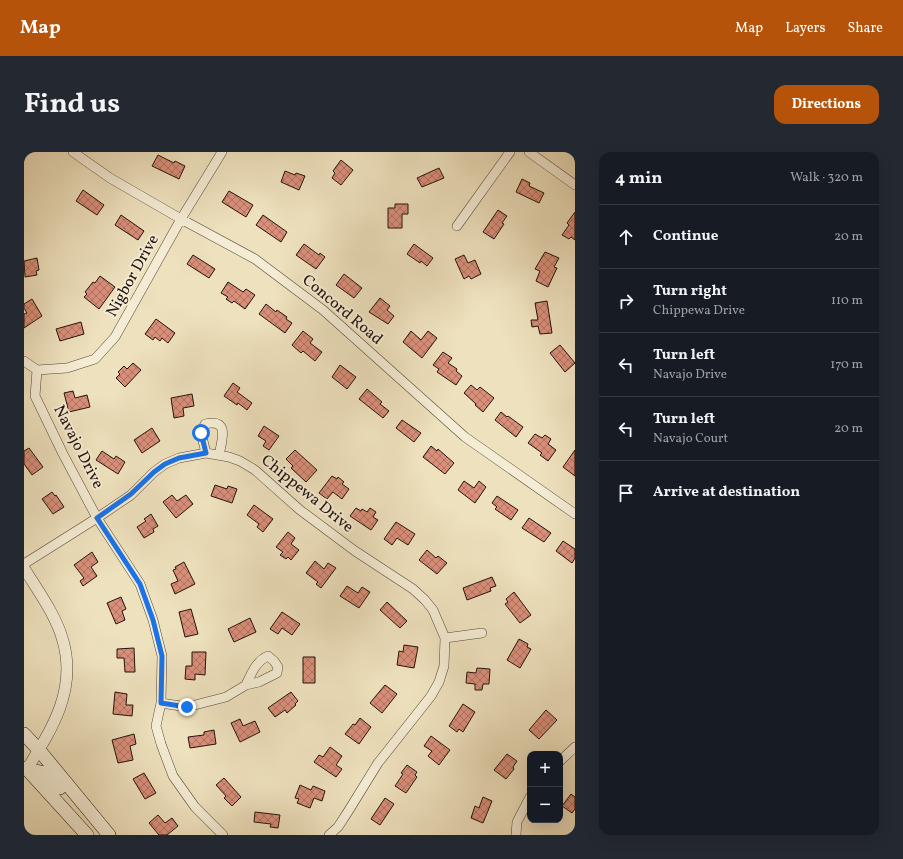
<!DOCTYPE html>
<html lang="en">
<head>
<meta charset="utf-8">
<style>
	body { margin:0; font-family:Vollkorn,serif; background:#242831; color:#f1f3f6 }
	.controls { position:absolute; right:12px; bottom:12px; display:grid; overflow:hidden; border-radius:8px; box-shadow:0 4px 16px #0002 }
	.controls button { width:36px; height:36px; display:grid; place-items:center; padding:0; border:0; border-bottom:1px solid #363941; background:#171b24; color:#f1f3f6; font:20px sans-serif }
	.stop { position:absolute; width:12px; height:12px; margin:-9px; border:3px solid #1a73e8; border-radius:50%; background:#fff }
	.stop.end { background:#1a73e8; border-color:#fff; box-shadow:0 1px 4px #0008 }
	.list { margin:0; padding:0; list-style:none }
	h2 { display:flex; justify-content:space-between; align-items:center; height:52px; margin:0; padding:0 16px; font-size:17px }
	h2 small { font-size:13px; font-weight:400; color:#9ea1a6 }
	.list li { display:grid; grid-template-columns:26px 1fr auto; gap:12px; align-items:center; box-sizing:border-box; height:64px; padding:0 16px; border-top:1px solid #363941 }
	.list b { display:block; font-size:15px; white-space:nowrap }
	.list p { margin:0; font-size:13px; white-space:nowrap; color:#9ea1a6 }
	.list em { font-size:13px; font-style:normal; color:#9ea1a6 }
	.icon { flex:none; width:22px; height:22px; fill:none; stroke:currentColor; stroke-width:2; stroke-linecap:round; stroke-linejoin:round }
	.map { position:relative; flex:none; width:551px; height:683px; overflow:hidden; border-radius:12px }
	header { display:flex; align-items:center; gap:24px; box-sizing:border-box; height:56px; padding:0 20px; background:#b45309; color:#fff }
	header strong { font-size:19px }
	nav { display:flex; gap:22px; margin-inline-start:auto; font-size:14px }
	.intro { display:flex; align-items:center; justify-content:space-between; box-sizing:border-box; height:96px; padding:0 24px }
	h1 { margin:0; font-size:28px }
	.button { padding:10px 18px; border-radius:12px; background:#b45309; color:#fff; font-size:14px; font-weight:700 }
	main { display:flex; gap:24px; padding:0 24px }
	aside { flex:1; background:#171b24; border-radius:12px; box-shadow:0 4px 16px #0002 }
	.map>svg:first-child { display:block }
	.building { fill:url(#building-cross-hatch); stroke:#23120b }
	.lines { fill:none; stroke-linecap:round; stroke-linejoin:round }
	.minor-casing { stroke:#564638; stroke-width:10 }
	.tertiary-casing { stroke:#564638; stroke-width:12 }
	.secondary-casing { stroke:#23120b; stroke-width:14 }
	.minor { stroke:#f4ecd4; stroke-width:9 }
	.tertiary { stroke:#f4ecd4; stroke-width:11 }
	.secondary { stroke:#f4ecd4; stroke-width:13 }
	.route { stroke:#1a73e8; stroke-width:5 }
	.labels { text-anchor:middle; dominant-baseline:central; stroke-width:4; stroke-linejoin:round; paint-order:stroke }
	.street-label { font-size:16px; fill:#23120b; stroke:#f4ecd4 }
</style>
</head>
<body>
<header>
<strong>Map</strong>
<nav><a>Map</a><a>Layers</a><a>Share</a></nav>
</header>
<div class="intro"><h1>Find us</h1><a class="button">Directions</a></div>
<main>
<div class="map">
<svg width="551" height="683" viewBox="0 0 551 683">
	<defs>
		<pattern id="building-cross-hatch" width="8" height="8" patternUnits="userSpaceOnUse"><rect width="8" height="8" fill="#da8f7a"/><path d="M0 0l8 8M0 8l8-8" fill="none" stroke="#b07362"/></pattern>
	</defs>
	<rect width="100%" height="100%" fill="#eee1bd"/>
	<filter id="stains"><feTurbulence type="fractalNoise" baseFrequency=".005" numOctaves="4"/><feColorMatrix values="0 0 0 0 .2 0 0 0 0 .09 0 0 0 0 .02 0 0 0 .5 -.17"/></filter>
	<radialGradient id="worn" r=".72"><stop offset=".6" stop-color="#630" stop-opacity="0"/><stop offset="1" stop-color="#630" stop-opacity=".3"/></radialGradient>
	<path class="building" d="M134 3 150 11 151 9 161 14 155 27 128 14Z
		M317 8 329 18 317 33 308 26 311 21 309 19Z
		M415 16 420 26 398 35 393 26Z
		M261 19 271 23 272 21 281 24 275 38 257 30Z
		M498 27 506 31 505 34 520 41 515 51 492 40Z
		M59 38 80 53 73 63 52 49Z
		M205 39 229 53 222 65 198 50Z
		M371 52H384V62H378V76H364V56H371Z
		M474 58 483 64 478 71 480 72 470 87 459 80Z
		M551 60V88L547 85 545 87 538 83 545 73 543 71Z
		M97 63 120 79 114 88 91 73Z
		M239 63 263 80 257 90 232 73Z
		M280 92 295 103 296 101 301 105 292 117 272 103Z
		M390 92 409 106 403 114 397 109 396 111 383 102Z
		M521 100 535 106 530 115 533 116 524 135 512 129 516 119 511 117Z
		M169 103 191 117 185 126 163 112Z
		M440 103 444 111 451 108 457 122 447 127 445 124 440 127 431 107Z
		M13 106 15 118 12 119 13 123 1 125 0 109Z
		M320 122 338 136 330 146 312 133Z
		M76 124 91 135 75 157 60 145 63 142 61 140 69 130 71 131Z
		M204 130 219 140 222 137 231 143 221 157 210 149 208 151 202 147 204 145 197 141Z
		M356 146 366 154 363 158 370 164 364 172 345 160Z
		M8 147 18 164 0 176V162L3 161 0 156V152Z
		M523 149 528 181 516 182 514 174 508 175 507 168H514L511 151Z
		M242 152 252 160 253 158 263 165 262 167 268 171 261 181 235 162Z
		M132 167 151 181 144 191 138 186 136 189 131 185 129 188 121 182Z
		M57 170 60 182 36 189 32 177Z
		M279 179 289 187 286 191 298 200 291 209 279 199 277 201 268 193Z
		M387 179 397 188 404 179 413 186 398 206 379 190Z
		M536 193 551 211 541 220 526 201Z
		M419 200 428 206 424 211 433 217 432 219 438 224 432 233 413 220 415 217 409 213Z
		M109 211 117 218 101 235 92 226 96 222 94 220 100 214 103 217Z
		M316 213 332 225 323 237 308 225Z
		M209 231 216 236 213 240 228 251 223 258 214 251 213 253 200 244Z
		M447 233 453 238 456 235 470 246 459 260 451 253 452 252 440 241Z
		M343 237 358 250 356 252 365 259 359 266 335 247Z
		M49 239 51 246 63 243 66 255 45 260 40 241Z
		M168 242 170 254 159 256 160 264 150 266 147 246Z
		M477 260 483 265 484 264 499 275 492 285 471 268Z
		M378 268 397 281 390 290 372 276Z
		M240 274 255 284 245 298 239 294 242 289 234 284Z
		M128 276 136 289 118 301 110 288Z
		M511 282 518 286 521 283 527 287 524 292 532 298 524 309 516 303 518 301 504 291Z
		M407 294 413 299 414 297 430 311 421 322 399 305Z
		M5 296 19 315 8 323 0 312V299Z
		M271 298 293 318 282 330 267 316 269 314 262 307Z
		M551 298V324L539 315Z
		M78 299 90 307 92 304 101 310 94 322 72 308Z
		M308 324 313 327 314 325 320 330 318 332 325 337 318 347 309 340 303 347 295 341Z
		M440 329 450 336 455 329 462 335 451 351 434 338Z
		M191 333 203 337 204 334 213 337 208 351 187 344Z
		M28 340 31 344 32 343 40 355 29 362 18 347Z
		M148 343 153 349 162 343 169 352 152 366 139 350Z
		M473 344 494 358 487 368 471 357 473 355 468 351Z
		M230 353 249 367 239 380 233 375 235 372 223 363Z
		M332 356 337 359 338 357 343 360 346 356 352 360 349 365 354 368 347 378 326 364Z
		M127 362 134 374 129 377 130 380 120 386 113 375 122 369 120 367Z
		M505 366 527 381 520 390 498 376Z
		M372 370 391 382 384 393 373 386 368 393 360 387Z
		M264 380 271 386 267 392 275 398 267 408 264 405 262 407 256 403 259 400 252 395Z
		M539 389 551 397V406L548 411 532 399Z
		M403 398 412 406 414 404 423 411 413 422 395 408Z
		M68 400 74 410 67 415 73 424 59 434 56 429 60 426 50 413Z
		M291 409 300 417 304 411 312 416 297 436 292 432 294 430 282 421Z
		M160 410 171 432 151 442 147 432 154 429 149 418 152 417 151 415Z
		M468 425 472 434 466 436 467 439 443 448 439 436Z
		M323 434 334 441 338 435 346 440 335 456 316 444Z
		M490 440 507 463 496 471 481 452 484 450 482 447Z
		M97 445 102 457 98 459 101 468 92 472 83 451Z
		M363 450 383 469 376 476 356 458Z
		M167 457 174 482 161 485 155 460Z
		M258 460 276 472 268 483 258 476 254 482 246 477Z
		M226 466 232 480 210 490 204 477Z
		M495 487 504 492 503 495 507 497 496 516 483 508Z
		M380 493 394 495 390 516 373 513 375 499 379 500Z
		M110 496 111 520H101L100 506H93V497Z
		M168 500H182L181 523 171 522V528L161 527 162 514H168Z
		M279 505H291V531H279Z
		M453 516 466 517 465 532H459L458 538H451V532L442 531 443 520 452 521Z
		M361 533 373 542 358 561 346 551Z
		M91 540 103 542 102 553H109L108 564 89 562Z
		M267 540 274 549 271 552 272 553 263 561 261 558 251 565 244 556Z
		M439 552 451 560 439 580 435 577 433 580 425 574Z
		M522 558 533 568 515 587 505 578Z
		M336 566 347 575 335 592 321 582 329 572 331 573Z
		M216 567 219 574 231 569 236 580 216 590 207 571Z
		M190 578 192 592 166 596 164 585 180 583V580Z
		M110 582 112 592 106 594 109 608 94 611 88 588Z
		M407 584 426 598 415 613 404 604 408 599 400 594Z
		M306 595 318 604 312 613 318 617 312 625 290 610 295 603 299 605Z
		M483 602 493 609 489 615 490 617 482 627 470 618Z
		M383 613 393 620 391 623 393 625 382 641 371 634 379 622 377 621Z
		M120 621 132 641 121 647 109 627Z
		M200 626 217 645 208 654 200 646 202 644 192 633Z
		M276 633 287 638 289 634 301 639 298 649 290 646 286 656 273 651 275 647 271 646Z
		M547 642 551 645V657L548 661 538 654Z
		M459 645 468 649 459 671 447 666 451 654 455 656Z
		M361 646 370 652 356 673 347 667Z
		M231 660 256 663 254 676 246 675 247 672 230 670Z
		M134 663 141 671 148 666 154 674 143 683H135L125 671Z"/>
	<g class="lines">
		<defs>
			<path id="minor" d="M49 0 86 26 157 67 231 107 299 158 441 285 551 362
				M505 0 551 33
				M433 74 486 0
				M0 209 13 218
				M13 218 11 244 39 302 73 366 116 432 129 468 138 504 137 551 132 574 137 592 149 624 171 655 199 683
				M13 218 43 216 71 207 91 185 157 67 198 0
				M182 301 177 281 181 272C206 266 198 288 195 303
				M0 412 73 366 107 343 130 320 141 312 155 306 182 301 205 305 216 309 231 318 276 358 331 399 389 437 401 448 409 458 421 486 420 514 415 530 407 544 396 558 354 611 325 658 314 675 305 683
				M421 486 458 481
				M137 551 163 555 202 545 222 533 235 530 253 521 254 515 250 509 244 504C232 509 227 522 222 533
				M536 609 551 595
				M492 683 493 670 506 645"/>
			<path id="tertiary" d="M0 416C14 439 32 463 39 489 53 538 28 577 3 617"/>
			<path id="secondary" d="M0 582 15 598 85 683
				M2 616 63 683
				M3 617 21 621 36 636"/>
		</defs>
		<use href="#minor" class="minor-casing"/>
		<use href="#tertiary" class="tertiary-casing"/>
		<use href="#secondary" class="secondary-casing"/>
		<use href="#minor" class="minor"/>
		<use href="#tertiary" class="tertiary"/>
		<use href="#secondary" class="secondary"/>
	</g>
	<g class="lines">
		<path class="route" d="M163 555 137 551 138 504 129 468 116 432 73 366 107 342 130 320 141 312 155 306 182 301 177 281"/>
	</g>
	<g class="labels">
		<g class="street-label">
			<text transform="translate(109 124) rotate(-61)">Nigbor Drive</text>
			<text transform="translate(318 158) rotate(40)">Concord Road</text>
			<text transform="translate(54 295) rotate(63)">Navajo Drive</text>
			<text transform="translate(283 342) rotate(39)">Chippewa Drive</text>
		</g>
	</g>
	<rect width="100%" height="100%" filter="url(#stains)"/>
	<rect width="100%" height="100%" fill="url(#worn)"/>
</svg>
<div class="controls">
<button>+</button>
<button>−</button>
</div>
<div class="stop" style="left:177px;top:281px"></div>
<div class="stop end" style="left:163px;top:555px"></div>
</div>
<aside>
<h2>4 min<small>Walk · 320 m</small></h2>
<ul class="list">
<li><svg class="icon" aria-label="ahead" viewBox="0 0 24 24"><path d="M12 20V5M6 11l6-6 6 6"/></svg><div><b>Continue</b></div><em>20 m</em></li>
<li><svg class="icon" aria-label="right" viewBox="0 0 24 24"><path d="M7 20v-9h11M14 6l5 5-5 5"/></svg><div><b>Turn right</b><p>Chippewa Drive</p></div><em>110 m</em></li>
<li><svg class="icon" aria-label="left" viewBox="0 0 24 24"><path d="M17 20v-9H6M10 6l-5 5 5 5"/></svg><div><b>Turn left</b><p>Navajo Drive</p></div><em>170 m</em></li>
<li><svg class="icon" aria-label="left" viewBox="0 0 24 24"><path d="M17 20v-9H6M10 6l-5 5 5 5"/></svg><div><b>Turn left</b><p>Navajo Court</p></div><em>20 m</em></li>
<li><svg class="icon" aria-label="arrive" viewBox="0 0 24 24"><path d="M6 21V4h12l-3 4 3 4H6"/></svg><div><b>Arrive at destination</b></div></li>
</ul>
</aside>
</main>
</body>
</html>
